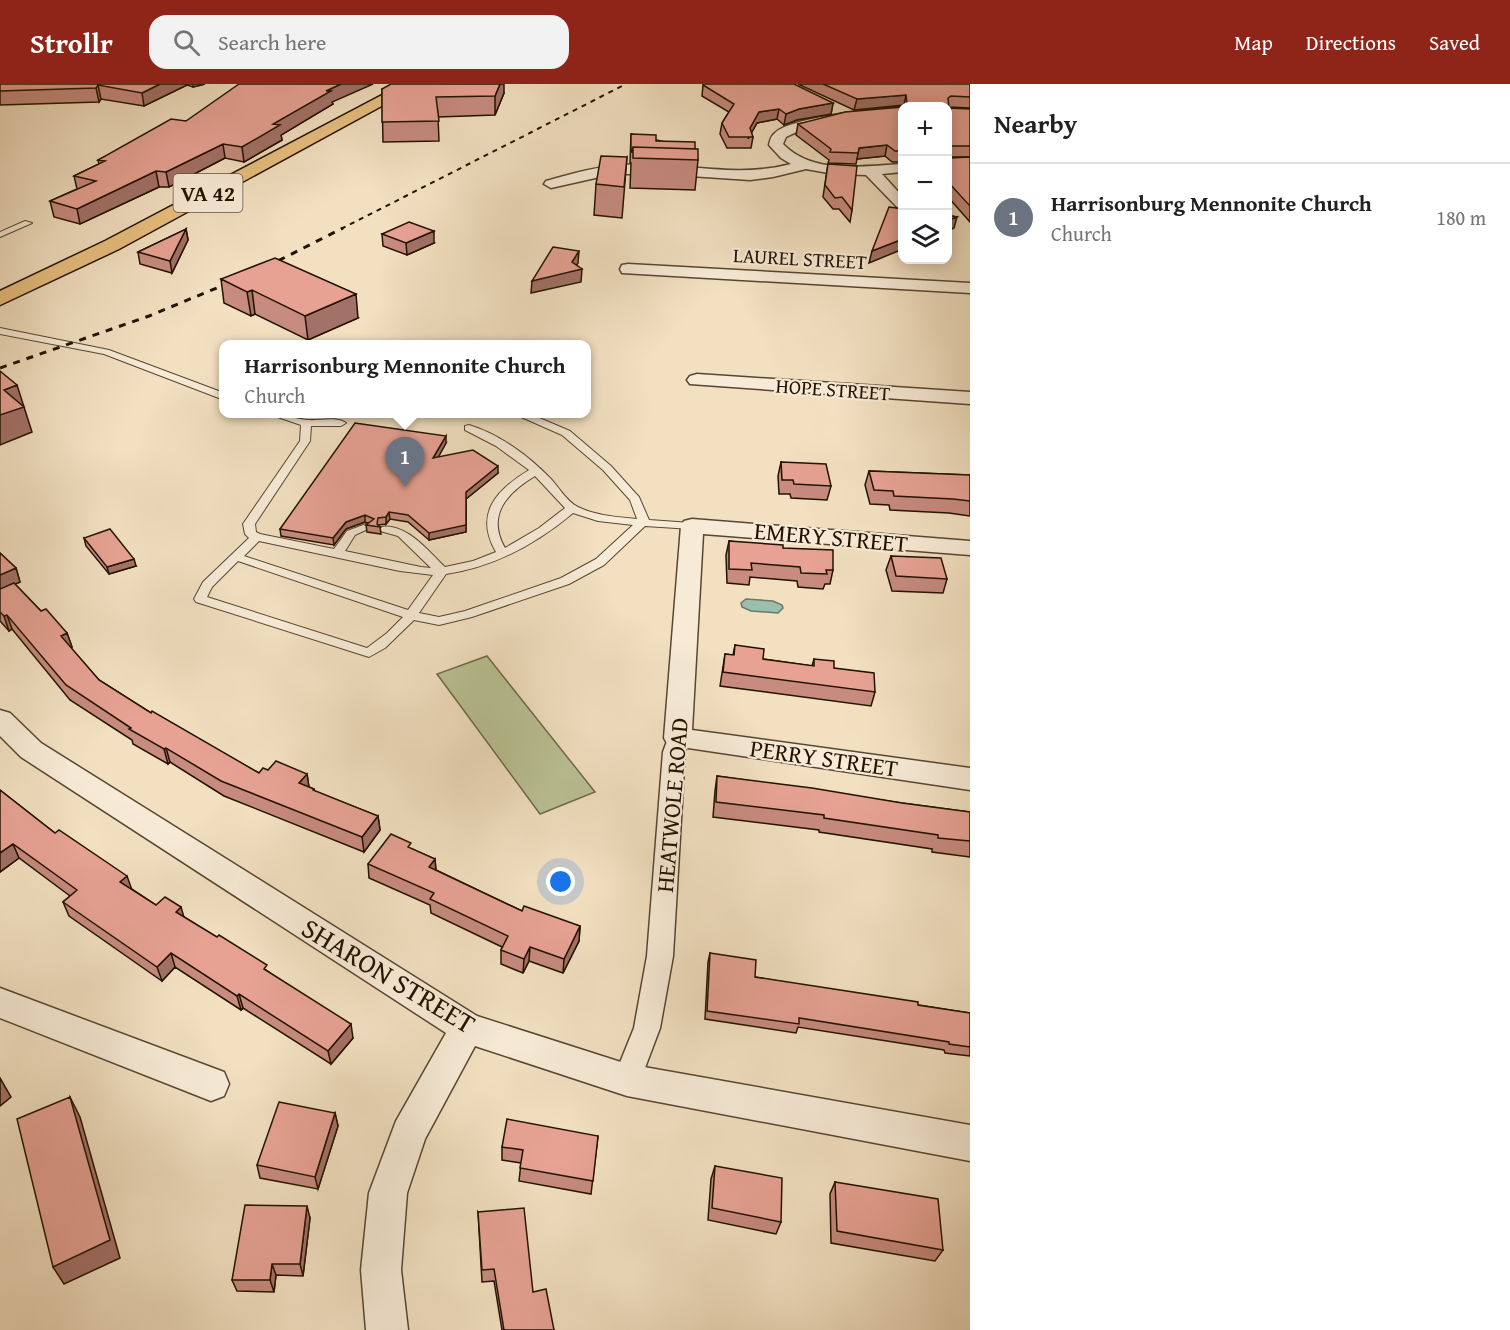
<!DOCTYPE html>
<html lang="en">
<head>
<meta charset="utf-8">
<style>
	body { margin:0; font-family:"Gentium Book Plus",serif; background:#f2f2f2; color:#202124 }
	.controls { position:absolute; right:18px; top:18px; display:grid; overflow:hidden; border-radius:12px; box-shadow:0 3px 15px #0003 }
	.controls button { width:54px; height:54px; display:grid; place-items:center; padding:0; border:0; border-bottom:2px solid #e0e0e0; background:#fff; color:#202124; font:30px sans-serif }
	.you { position:absolute; left:561px; top:798px; width:21px; height:21px; margin:-15px; border:4px solid #fff; border-radius:50%; background:#1a73e8; box-shadow:0 0 0 9px #1a73e833 }
	.badge { display:grid; place-items:center; width:39px; height:39px; border-radius:50%; background:#8f2418; color:#fff; font-size:20px; font-weight:700 }
	.pin { position:absolute; translate:-50% -50px; filter:drop-shadow(0 2px 3px #0008) }
	.pin::after { content:''; position:absolute; top:32px; width:21px; height:18px; background:inherit; clip-path:polygon(0 0,100% 0,50% 100%) }
	.popup { position:absolute; left:219px; top:256px; width:372px; height:78px; box-sizing:border-box; display:grid; place-content:center; border-radius:12px; background:#fff; filter:drop-shadow(0 2px 4px #0005); font-size:20px; white-space:nowrap; color:#757577 }
	.popup b { font-size:22px; color:#202124 }
	.popup::after { content:''; position:absolute; left:50%; top:100%; margin-left:-12px; border:12px solid transparent; border-top-color:#fff }
	.list { margin:0; padding:0; list-style:none }
	h2 { display:flex; justify-content:space-between; align-items:center; height:78px; margin:0; padding:0 24px; font-size:26px }
	h2 small { font-size:20px; font-weight:400; color:#757577 }
	.list li { display:grid; grid-template-columns:39px 1fr auto; gap:18px; align-items:center; box-sizing:border-box; height:108px; padding:0 24px; border-top:2px solid #e0e0e0 }
	.list b { display:block; font-size:22px; white-space:nowrap }
	.list p { margin:0; font-size:20px; white-space:nowrap; color:#757577 }
	.list em { font-size:20px; font-style:normal; color:#757577 }
	.icon { flex:none; width:33px; height:33px; fill:none; stroke:currentColor; stroke-width:2; stroke-linecap:round; stroke-linejoin:round }
	.map { position:relative; flex:none; width:970px; height:1246px; overflow:hidden }
	header { display:flex; align-items:center; gap:36px; box-sizing:border-box; height:84px; padding:0 30px; background:#8f2418; color:#fff }
	header strong { font-size:28px }
	nav { display:flex; gap:33px; margin-inline-start:auto; font-size:21px }
	.search { width:420px; height:54px; background:#f2f2f2; display:flex; align-items:center; gap:15px; box-sizing:border-box; padding:0 21px; border-radius:18px; color:#757577; font-size:22px }
	main { display:flex }
	aside { flex:1; background:#fff }
	.map>svg:first-child { display:block }
	.green { fill:#b9c294; stroke:#6e6a4a; stroke-width:1.5 }
	.water { fill:#9cbead; stroke:#6c7968; stroke-width:1.5 }
	.lines { fill:none; stroke-linecap:round; stroke-linejoin:round }
	.service-casing { stroke:#574630; stroke-width:2 }
	.pedestrian-casing { stroke:#574630; stroke-width:3 }
	.minor-casing { stroke:#574630; stroke-width:3 }
	.primary-casing { stroke:#231200; stroke-width:3 }
	.service { fill:#f7ebd7; fill-rule:evenodd }
	.pedestrian { fill:#f7ebd7; fill-rule:evenodd }
	.minor { fill:#f7ebd7; fill-rule:evenodd }
	.primary { fill:#e9c080; fill-rule:evenodd }
	.rail-far1 { stroke:#231200; stroke-width:2; stroke-dasharray:5 5; stroke-linecap:butt }
	.rail { stroke:#231200; stroke-width:3; stroke-dasharray:7 7; stroke-linecap:butt }
	.wall { fill:#c78b7f; stroke:#231200; stroke-width:1.5 }
	.shaded-wall { fill:#a27168; stroke:#231200; stroke-width:1.5 }
	.building { fill:#e7a294; stroke:#231200; stroke-width:1.5 }
	.labels { text-anchor:middle; dominant-baseline:central; stroke-width:4.5; stroke-linejoin:round; paint-order:stroke }
	.far-street-label { font-size:20px; fill:#231200; stroke:#f7ebd7 }
	.shield { fill:#f7ebd7; stroke:#635340; stroke-width:1.5 }
	.shield-label { font-size:22px; font-weight:bold; fill:#231200 }
	.street-label { font-size:24px; fill:#231200; stroke:#f7ebd7 }
	.near-street-label { font-size:28px; fill:#231200; stroke:#f7ebd7 }
</style>
</head>
<body>
<header>
<strong>Strollr</strong>
<div class="search"><svg class="icon" aria-label="search" viewBox="0 0 24 24"><circle cx="10" cy="10" r="6"/><path d="M15 15l6 6"/></svg>Search here</div>
<nav><a>Map</a><a>Directions</a><a>Saved</a></nav>
</header>
<main>
<div class="map">
<svg width="970" height="1246" viewBox="0 0 970 1246">
	<rect width="100%" height="100%" fill="#f2e0c1"/>
	<filter id="stains"><feTurbulence type="fractalNoise" baseFrequency=".00333" numOctaves="4"/><feColorMatrix values="0 0 0 0 .2 0 0 0 0 .09 0 0 0 0 .02 0 0 0 .5 -.17"/></filter>
	<radialGradient id="worn" r=".72"><stop offset=".6" stop-color="#630" stop-opacity="0"/><stop offset="1" stop-color="#630" stop-opacity=".3"/></radialGradient>
	<path class="green" d="M487 572 595 708 540 730 437 590Z"/>
	<path class="water" d="M746 515 773 517 782 521 783 524 778 529 751 527 742 523 741 519Z"/>
	<g class="lines">
		<defs>
			<path id="service" d="M25 137 32 139 0 153V148Z
				M0 244 109 266 224 309V316L104 270 0 250Z
				M269 330C283 329 294 335 308 336 319 337 337 332 346 339L341 342H311L310 357 255 440 256 448 260 450 334 465 347 447 366 440 372 443 355 451 345 467 421 483 431 484 398 452 380 447V443C406 438 428 467 445 483L473 477 496 468C474 430 496 406 529 386L496 362 465 346V342L469 341C499 350 529 372 550 394 559 403 566 417 578 423 596 432 618 433 637 435L630 416 603 386 562 351 519 332 518 330H530L570 347 611 382 639 413 649 436 692 439 698 442 692 445 645 442 604 481 569 500 472 533 439 541 414 536 385 564 369 573 196 518 194 515 203 498 249 454 245 450 243 440 300 357 301 341ZM535 392 565 424 539 444 505 464C486 431 507 409 535 392ZM573 429 598 437 633 441 596 475 561 494 465 527 439 533 419 529 446 490C494 483 536 460 573 429ZM259 457 400 487 433 491 408 526 244 472ZM238 477 403 533 387 549 367 564 207 513 212 503Z"/>
			<path id="pedestrian" d="M678 646 686 649 689 654 685 668 673 872 660 944 637 1005 627 1009 617 1005 613 996 634 944 647 872 663 668 670 649Z"/>
			<path id="minor" d="M902 23V31C865 33 819 36 786 53L783 60C813 91 863 82 902 80V88L882 90 902 112V125L897 123 866 91 834 90 806 85 773 93 750 96 660 90H613L551 104 544 100 546 97C567 91 591 84 613 82 674 75 730 96 791 80L781 74 769 61C770 56 771 52 775 49 791 33 877 25 902 23Z
				M628 180 970 199V209L622 189 620 185 622 181Z
				M697 290 970 308V320L690 300 687 296 690 292Z
				M692 435 970 457V471L703 450 692 646 970 684V706L668 661 664 654 681 442 684 437Z
				M0 626 10 629 41 659 477 932 627 980 970 1041V1077L627 1012 475 962 425 1055 407 1109 401 1186 408 1246H366L361 1186 369 1109 396 1037 446 949 21 673 0 652Z
				M0 904 224 988 229 1000 224 1012 211 1017 0 934Z"/>
			<path id="primary" d="M403 0H422L119 165 0 221V207L105 157Z"/>
		</defs>
		<use href="#service" class="service-casing"/>
		<use href="#pedestrian" class="pedestrian-casing"/>
		<use href="#minor" class="minor-casing"/>
		<use href="#primary" class="primary-casing"/>
		<use href="#service" class="service"/>
		<use href="#pedestrian" class="pedestrian"/>
		<use href="#minor" class="minor"/>
		<use href="#primary" class="primary"/>
		<path class="rail-far1" d="M341 145 626 0"/>
		<path class="rail" d="M266 183 343 144
			M0 284 149 232 236 196"/>
	</g>
	<path class="wall" d="M0 0H205L193 3 187 1 144 22 101 15 99 18 0 21Z
		M798 0H970V24L949 23V24L970 25V73H951V74L970 73V138L948 113V22H904V21L854 26Z
		M703 1 833 19 831 30 797 36 784 41 777 35 757 39 751 49 753 53 751 64H727L720 50 722 39 729 28 702 12Z
		M382 5 504 9 495 31 438 33 439 57 383 58Z
		M332 18 333 20 281 51 282 56 244 78 225 74 169 103H159L80 140 54 133 50 117 77 105 74 92 99 80 98 76 186 37Z
		M903 23V78H892L885 72 857 75 856 80 828 79 829 76 796 51 798 40Z
		M631 50 695 65 698 76 695 106 630 104 631 79H630Z
		M627 73 622 134 594 131 596 100Z
		M828 80 852 126 850 138 839 125H833L823 113Z
		M186 145 188 156 172 189 140 180 138 168Z
		M382 150 434 159 407 171 383 162Z
		M221 195 358 234 308 256 255 230 251 232 224 219Z
		M446 359 438 373 498 389 466 415V448L429 456 408 438 390 435 386 440 378 441 380 443 381 450 367 448 366 441 368 439 365 438 346 445 334 461 281 452 280 445Z
		M781 378 831 402 827 416 791 414 790 410H779L778 392Z
		M869 387 970 391V432L949 429 890 426 889 421 870 420 865 401Z
		M84 454 136 482 109 490 86 462Z
		M729 457 783 464 833 486 830 500H825L823 505 798 503 797 497 750 493 749 501 727 499 726 471Z
		M0 469 16 484 20 498 15 500 41 527 67 549 72 563 71 564 99 596 151 629 259 689 268 686 307 690 309 703 314 705V707L378 732 380 746 364 768 224 712 170 678 168 680 133 660 132 656 70 616 12 545 9 547 0 537Z
		M891 472 947 495 943 509 892 507 886 486Z
		M735 561 763 575 812 582 814 575 834 584 875 608 871 622 720 602 725 570 733 571Z
		M717 692 902 719 970 728V773L932 768V765L819 748V746L713 733 715 707Z
		M0 706 55 749 132 805 156 821 184 833 269 888 353 954 331 980 243 924 241 926 175 883 162 897 69 832 63 818 70 812 19 774 0 788Z
		M412 765 435 775 436 786 522 827 580 842 579 857 563 889 529 877 523 889 501 880V866L502 863 431 829 430 821 369 794 368 780Z
		M710 869 755 893 918 921 970 929V972L945 969 944 966 798 943 796 949 705 935 708 878Z
		M335 1029 338 1042 318 1105 260 1094 257 1081Z
		M598 1052 591 1110 519 1097 521 1079 502 1076V1063Z
		M715 1082 781 1138 776 1150 708 1136 711 1095Z
		M835 1098 943 1166 935 1177 831 1159 830 1110Z
		M478 1128 533 1208 554 1246H502L494 1197 482 1198Z
		M310 1134 303 1192 276 1191 274 1208 237 1207 232 1196Z"/>
	<path class="shaded-wall" d="M160 0H187V1L144 22 142 9Z
		M193 0H205L193 3Z
		M341 0H373L332 18 333 20 281 51 282 56 244 78 242 63 273 40 326 7Z
		M500 0H504V9L495 31V12Z
		M98 1 101 15 99 18 96 4Z
		M906 11 904 21 854 26 857 15Z
		M833 19 831 30 797 36 784 41 786 30 799 25Z
		M779 25 777 35 757 39 748 55 750 44 759 28Z
		M223 60 225 74 169 103 166 88Z
		M887 61 885 72 857 75 859 64Z
		M156 87 159 103 80 140 77 125Z
		M957 133 954 144 948 147V136Z
		M186 145 188 156 172 189 170 177Z
		M434 147V159L407 171 406 159Z
		M903 155V165L869 179 872 167Z
		M579 167 578 179 573 187 582 185 581 198 531 209 532 197 572 178Z
		M252 206 255 230 251 232 247 208Z
		M356 210 358 234 308 256 305 232Z
		M17 301 32 348 0 361V331L4 306Z
		M446 352V359L434 381 433 374Z
		M498 382V389L466 415V448L429 456V449L466 408Z
		M389 428 390 435 386 440V433Z
		M365 431V438L346 445 334 461 333 454 346 438Z
		M134 475 136 482 109 490 107 483Z
		M16 484 20 498 0 507V491Z
		M7 531 12 545 9 547 4 532Z
		M67 549 72 563 65 566 61 552Z
		M166 664 170 678 168 680 164 665Z
		M307 690 309 704 299 699Z
		M378 732 380 746 364 768 362 753Z
		M13 760 19 774 0 788V769Z
		M435 775 436 789 429 783Z
		M127 792 132 806 120 798Z
		M181 823 185 837 176 828Z
		M580 842 579 857 563 889 564 875Z
		M530 863 529 877 523 889 524 875Z
		M171 869 175 883 162 897 157 883Z
		M239 910 243 924 241 926 237 912Z
		M351 940 353 954 331 980 328 967Z
		M0 994 11 1013 0 1022Z
		M70 1013 80 1033 120 1174 64 1200 53 1183Z
		M335 1029 338 1042 318 1105 315 1093Z
		M307 1122 310 1134 303 1192 300 1180Z
		M272 1180 276 1191 274 1208 270 1196Z"/>
	<path class="building" d="M0 0H160L142 9 98 1 96 4 0 7Z
		M239 0H341L326 7H331L273 40 280 41 242 63 223 60 166 88 156 87 77 125 50 117 96 97 74 92 105 77 98 76 171 35 186 37Z
		M391 0H500L495 12 436 13 439 37 382 38V5Z
		M704 0H794L833 19 799 25 786 30 779 25 759 28 750 44 753 53H729L722 39 734 20 703 1Z
		M823 0H970V13L951 12 948 14 949 24 970 25V62H951L949 64 951 74 970 73V122L948 98V22H905L907 20 906 11 857 15Z
		M903 23V67H895L887 61 859 64 858 69 830 68 831 65 798 40 845 28Z
		M631 50 656 51V57L695 58V65L633 63 632 68H631Z
		M633 63 698 65V76L633 74Z
		M601 72 627 73 624 103 596 100Z
		M828 80 857 82 852 126 842 113 835 114 825 101Z
		M889 123 903 125V155L872 167Z
		M948 131 957 133 948 136Z
		M409 138 434 147 406 159 382 150Z
		M186 145 170 177 138 168Z
		M553 163 579 167 572 178 582 185 532 197Z
		M275 174 356 210 305 232 252 206 247 208 221 195Z
		M0 287 17 301 4 306 24 323 0 331Z
		M355 339 446 352 433 374 473 366 498 382 466 408V441L429 449 408 431 389 428 386 433 378 434 377 440 380 443 366 441 374 435 365 431 346 438 333 454 280 445Z
		M781 378 826 380 831 402 794 400 793 396H782Z
		M869 387 970 391V417L953 415 894 412 893 407 874 406Z
		M110 445 134 475 107 483 84 454Z
		M729 457 783 461V464L833 466V486H826L827 490 801 489 800 483 751 479 752 486 729 485Z
		M0 469 16 484 0 491Z
		M891 472 941 474 947 495 896 492Z
		M14 499 41 527 46 525 67 549 61 552 99 596 151 629 152 627 259 689 263 684 268 686 276 677 307 690 299 699 314 705 313 706 378 732 362 753 221 697 166 664 164 665 129 645 131 644 66 601 7 531 4 532 0 528V505Z
		M735 561 764 565 763 575 814 582V575L834 577V584L874 589 875 608 723 588 725 570 734 571Z
		M717 692 812 704 902 719 970 728V757L938 754V751L824 734V731L716 718Z
		M0 706 55 749 59 746 127 792 120 798 156 821 165 813 181 823 176 828 217 853 219 851 267 881 264 885 351 940 328 967 239 910 237 912 171 869 157 883 63 818 77 806 13 760 0 769Z
		M391 750 411 759 408 763 435 775 429 783 522 827 524 822 580 842 564 875 530 863 524 875 501 866 508 852 430 815 434 809 368 780Z
		M710 869 756 876 755 893 918 918V921L970 929V963L949 960V958L799 934V940L707 927Z
		M70 1013 110 1156 53 1183 17 1035Z
		M279 1018 335 1029 315 1093 257 1081Z
		M507 1035 598 1052 593 1097 520 1084 523 1066 502 1063Z
		M715 1082 782 1094 781 1138 712 1124Z
		M835 1098 938 1115 943 1166 837 1147Z
		M245 1121 307 1122 300 1180H272L270 1196H232Z
		M524 1124 533 1208 546 1205 554 1246H504L494 1185 482 1186 478 1128Z"/>
	<g class="labels">
		<g class="far-street-label">
			<text transform="translate(800 174) rotate(3)">LAUREL STREET</text>
			<text transform="translate(833 305) rotate(4)">HOPE STREET</text>
		</g>
		<rect class="shield" x="173.5" y="90" width="69" height="38" rx="4.5"/>
		<g class="shield-label">
			<text x="208" y="109">VA 42</text>
		</g>
		<g class="street-label">
			<text transform="translate(831 453) rotate(5)">EMERY STREET</text>
			<text transform="translate(824 674) rotate(8)">PERRY STREET</text>
			<text transform="translate(672 721) rotate(-85)">HEATWOLE ROAD</text>
		</g>
		<g class="near-street-label">
			<text transform="translate(389 891) rotate(31)">SHARON STREET</text>
		</g>
	</g>
	<rect width="100%" height="100%" filter="url(#stains)"/>
	<rect width="100%" height="100%" fill="url(#worn)"/>
</svg>
<div class="controls">
<button>+</button>
<button>−</button>
<button><svg class="icon" aria-label="layers" viewBox="0 0 24 24"><path d="M12 4l9 5-9 5-9-5zM3 14l9 5 9-5"/></svg></button>
</div>
<div class="you"></div>
<div class="pin badge" style="left:405px;top:403px;background:#6b7280">1</div>
<div class="popup"><b>Harrisonburg Mennonite Church</b>Church</div>
</div>
<aside>
<h2>Nearby<small></small></h2>
<ul class="list">
<li><span class="badge" style="background:#6b7280">1</span><div><b>Harrisonburg Mennonite Church</b><p>Church</p></div><em>180 m</em></li>
</ul>
</aside>
</main>
</body>
</html>
